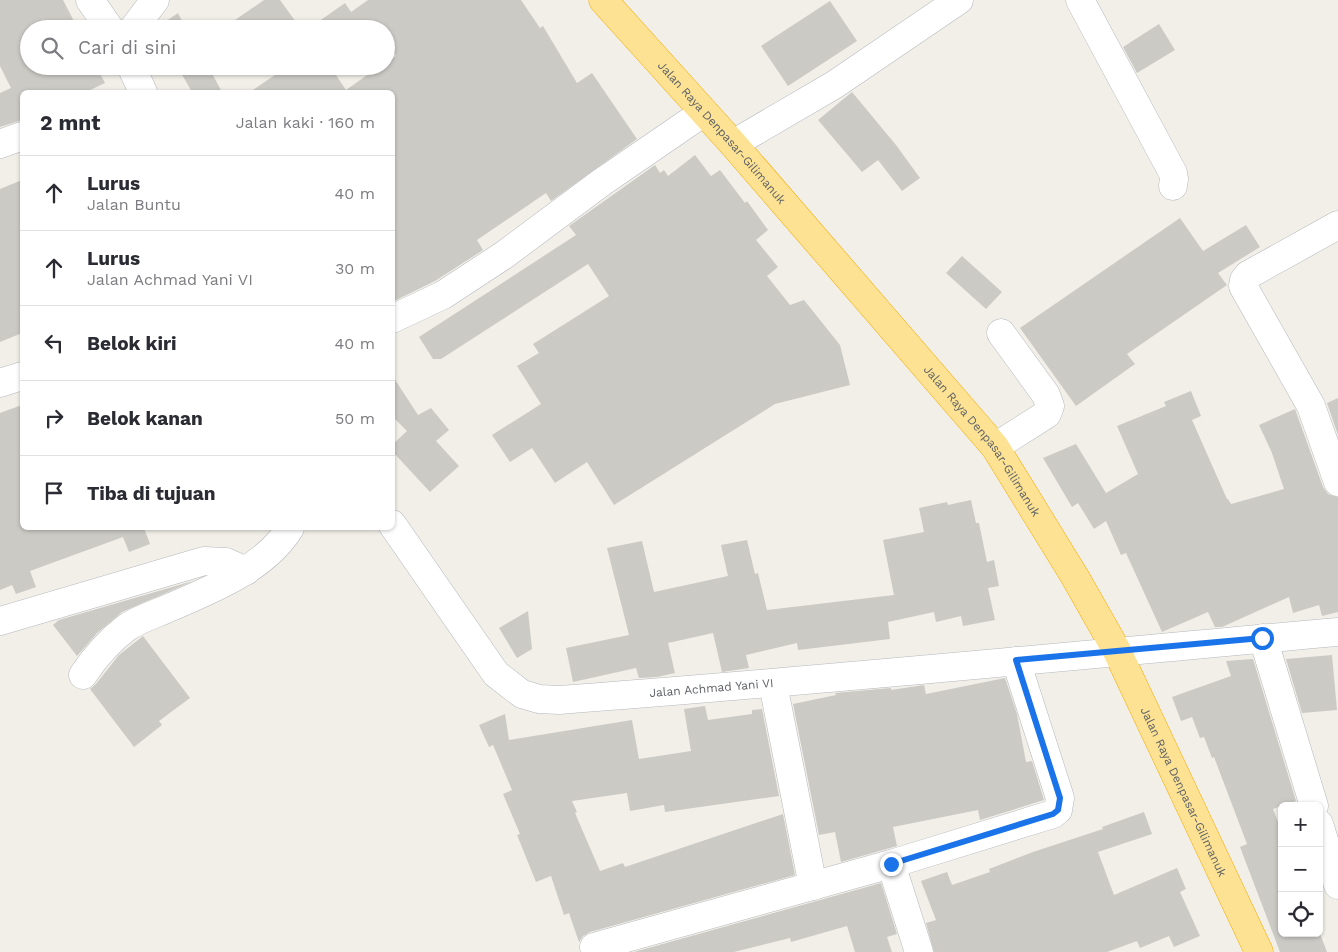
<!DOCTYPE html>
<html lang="id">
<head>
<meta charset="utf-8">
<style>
	body { margin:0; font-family:"Work Sans",sans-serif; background:#f2f2f3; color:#2b2b33 }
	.controls { position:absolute; right:15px; bottom:15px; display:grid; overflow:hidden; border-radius:8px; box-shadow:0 1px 4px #0004 }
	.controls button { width:45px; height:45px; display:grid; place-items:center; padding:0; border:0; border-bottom:1px solid #e1e1e2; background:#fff; color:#2b2b33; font:25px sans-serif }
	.stop { position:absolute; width:15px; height:15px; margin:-11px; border:4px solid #1a73e8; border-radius:50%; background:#fff }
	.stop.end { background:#1a73e8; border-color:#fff; box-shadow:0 1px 5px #0008 }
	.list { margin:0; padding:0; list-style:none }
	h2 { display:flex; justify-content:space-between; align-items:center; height:65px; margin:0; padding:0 20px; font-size:21px }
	h2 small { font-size:16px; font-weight:400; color:#7c7c81 }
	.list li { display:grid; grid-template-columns:32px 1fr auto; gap:15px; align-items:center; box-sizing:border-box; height:75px; padding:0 20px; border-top:1px solid #e1e1e2 }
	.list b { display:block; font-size:19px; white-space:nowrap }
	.list p { margin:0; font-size:16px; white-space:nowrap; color:#7c7c81 }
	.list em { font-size:16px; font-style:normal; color:#7c7c81 }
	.icon { flex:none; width:28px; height:28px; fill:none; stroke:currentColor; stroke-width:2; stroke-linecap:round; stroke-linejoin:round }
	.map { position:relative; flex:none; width:1338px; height:952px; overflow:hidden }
	.search { position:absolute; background:#fff; box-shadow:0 1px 4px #0004; left:20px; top:20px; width:375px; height:55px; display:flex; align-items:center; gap:12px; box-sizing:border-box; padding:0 18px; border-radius:28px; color:#7c7c81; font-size:19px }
	.panel { position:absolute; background:#fff; box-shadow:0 1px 4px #0004; left:20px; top:90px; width:375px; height:440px; border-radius:8px }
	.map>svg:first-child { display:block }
	.building { fill:#cccac5 }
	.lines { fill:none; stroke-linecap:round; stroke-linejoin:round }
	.minor-casing { stroke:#b5b8bc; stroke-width:29 }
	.highway-casing { stroke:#f9ab00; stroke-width:29 }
	.minor { stroke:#fff; stroke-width:28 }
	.highway { stroke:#fde293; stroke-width:28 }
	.route { stroke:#1a73e8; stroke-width:6 }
	.labels { text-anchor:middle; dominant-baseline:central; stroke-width:5; stroke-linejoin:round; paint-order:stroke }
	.street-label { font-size:12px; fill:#5f6368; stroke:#fff }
</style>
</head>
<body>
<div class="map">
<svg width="1338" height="952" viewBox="0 0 1338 952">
	<rect width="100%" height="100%" fill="#f1efe8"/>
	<path class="building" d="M0 0H63L78 29H29V66H96L105 83 86 92H22V120L0 127V93L11 88 0 66Z
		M264 0H280L301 29H222Z
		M368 0H521L540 28 543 26 577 83 592 73 637 139 551 201 546 193 477 240 483 250 435 281 392 302V92H250L288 66H330L346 90 380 66H386V62L396 56 386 42V29H308L345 3 351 12Z
		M830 1 857 41 788 86 761 46Z
		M178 13 186 29H156V28Z
		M1159 24 1175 50 1137 73 1123 47Z
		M177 66H208L222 92H192Z
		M852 92 896 145 920 178 902 191 878 160 862 172 818 120Z
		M695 155 711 176 720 170 745 203 747 201 768 230 756 240 778 267 767 276 790 305 804 300 840 345 850 385 775 404 614 505 587 462 555 483 532 448 510 462 492 435 541 404 517 366 539 353 533 344 609 296 588 264 441 359H433L419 337 576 235 569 226 655 165 660 173 664 170 668 176Z
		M22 180V333L0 342V189Z
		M1180 218 1203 251 1246 225 1260 247 1218 273 1227 285 1127 354 1135 364 1076 406 1020 328Z
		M962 256 1002 292 986 309 946 273Z
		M392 375 418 415 431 408 449 430 436 441 459 466 430 492 392 451V445L407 431 392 416Z
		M1191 391 1201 416 1192 420 1227 499H1228L1231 504 1284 489 1272 453 1259 425 1295 409 1323 487 1328 494 1338 497V612L1322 616 1319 605 1293 613 1289 597 1222 627H1215L1208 612 1162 632 1126 553 1121 555 1106 521 1094 529 1078 503 1072 507 1043 458 1076 444 1106 493 1138 474 1117 426 1166 406 1164 402Z
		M1338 398V435L1327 403Z
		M22 405V528H144L150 544 129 552 123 537 30 571 36 587 16 594 12 585 0 590V413Z
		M971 500 976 523H979L987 562 994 560 999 586 988 588 995 620 963 626 961 616 936 622 934 612 888 622 890 639 798 650 797 643 746 655 749 668 722 672 713 633 668 643 675 673 657 677 639 678 636 668 573 682 566 648 629 635 607 548 642 541 654 592 728 576 721 545 747 540 755 574 758 573 767 610 894 595 883 540 924 532 919 508 947 502 948 505Z
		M193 581 122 612 97 633 77 656 53 625 59 620Z
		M528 611 532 649 517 658 499 628Z
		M143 636 190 698 159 721 162 725 134 747 90 689 96 684 119 655Z
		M1332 655 1337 710 1302 713 1286 659Z
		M1253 659 1296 801 1273 809 1282 832V933H1319V931L1327 952H1280L1240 847 1247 844 1214 757 1212 758 1204 737 1200 738 1192 717 1181 721 1172 697 1231 676 1226 661Z
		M1005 678 1017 714 1026 762 1032 761 1044 800 980 820 978 810 893 827 897 846 841 862 835 832 819 835 793 704 836 695 835 693 891 688V690L924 685 926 694Z
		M705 706 708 720 752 714V710L762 709 779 796 665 812 664 805 630 811 627 793 572 801 577 812 575 813 600 871 623 863 625 867 783 814 795 875 590 932 583 936 579 942 569 913 564 915 551 876 536 882 517 835 520 834 503 794 512 790 493 745 489 747 479 725 505 714 509 740 632 720 639 759 691 751 684 709Z
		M1144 812 1152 834 1098 852 1114 895 1177 868 1186 889 1180 892 1200 936 1174 947 1169 936 1140 948 1137 941 1107 952H934L926 923 936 920 921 881 947 872 952 885 990 872 989 869 1033 852 1103 829 1102 827Z
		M881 883 897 934 887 937 892 952H855L847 926 791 942 790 938 734 952H634Z"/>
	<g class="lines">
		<defs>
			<g id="minor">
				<path d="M90 0 110 29"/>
				<path d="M1080 0 1173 173 1174 179 1173 186"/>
				<path d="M133 29 155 0"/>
				<path d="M131 66 143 92"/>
				<path d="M0 144 22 136"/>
				<path d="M733 144 834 85 959 0"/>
				<path d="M1338 225 1248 275 1244 280 1243 286 1311 406 1338 482"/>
				<path d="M392 319 443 295 504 255 602 182 704 112"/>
				<path d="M0 383 22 376"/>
				<path d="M995 447 1047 414 1050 406 1046 395 1001 333"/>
				<path id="s1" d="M392 524 496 674 522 694 539 699 559 700C819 681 1078 655 1338 632"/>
				<path d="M0 621 204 561 226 562 246 571"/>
				<path d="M1263 638 1314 806"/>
				<path d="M83 675C95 657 109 641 126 628 137 620 152 615 164 610 208 591 264 570 290 528"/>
				<path d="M773 684 813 886"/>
				<path d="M1319 824 1338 885"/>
				<path d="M891 864 919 952"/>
				<path d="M594 947 891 864 1053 814 1058 810 1060 798 1016 661"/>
			</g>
			<g id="highway">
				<path id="s2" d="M603 0 733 144 995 447 1075 577 1117 651 1259 952"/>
			</g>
		</defs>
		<use href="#minor" class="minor-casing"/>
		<use href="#highway" class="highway-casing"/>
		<use href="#minor" class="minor"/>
		<use href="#highway" class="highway"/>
	</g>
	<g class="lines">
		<path class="route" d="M891 864 1053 814 1058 810 1060 798 1016 660 1262 638"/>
	</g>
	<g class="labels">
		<g class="street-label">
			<text stroke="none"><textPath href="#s2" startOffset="178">Jalan Raya Denpasar-Gilimanuk</textPath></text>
			<text stroke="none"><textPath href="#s2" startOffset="582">Jalan Raya Denpasar-Gilimanuk</textPath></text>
			<text stroke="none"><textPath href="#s1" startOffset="406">Jalan Achmad Yani VI</textPath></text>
			<text stroke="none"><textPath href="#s2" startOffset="988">Jalan Raya Denpasar-Gilimanuk</textPath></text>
		</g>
	</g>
</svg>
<div class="controls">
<button>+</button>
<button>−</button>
<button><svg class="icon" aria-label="locate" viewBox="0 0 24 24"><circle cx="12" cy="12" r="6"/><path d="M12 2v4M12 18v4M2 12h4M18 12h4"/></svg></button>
</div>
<div class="stop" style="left:1262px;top:638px"></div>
<div class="stop end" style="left:891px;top:864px"></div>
<div class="search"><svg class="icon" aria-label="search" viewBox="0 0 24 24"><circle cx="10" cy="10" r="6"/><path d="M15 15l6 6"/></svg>Cari di sini</div>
<section class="panel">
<h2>2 mnt<small>Jalan kaki · 160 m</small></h2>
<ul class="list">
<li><svg class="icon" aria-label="ahead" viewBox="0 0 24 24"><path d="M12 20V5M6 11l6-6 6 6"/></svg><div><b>Lurus</b><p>Jalan Buntu</p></div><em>40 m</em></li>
<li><svg class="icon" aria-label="ahead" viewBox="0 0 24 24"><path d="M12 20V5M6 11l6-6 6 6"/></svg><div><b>Lurus</b><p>Jalan Achmad Yani VI</p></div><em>30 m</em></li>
<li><svg class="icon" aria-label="left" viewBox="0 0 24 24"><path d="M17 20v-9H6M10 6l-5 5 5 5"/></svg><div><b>Belok kiri</b></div><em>40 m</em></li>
<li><svg class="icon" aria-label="right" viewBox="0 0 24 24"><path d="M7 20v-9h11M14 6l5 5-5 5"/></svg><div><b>Belok kanan</b></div><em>50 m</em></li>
<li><svg class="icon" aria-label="arrive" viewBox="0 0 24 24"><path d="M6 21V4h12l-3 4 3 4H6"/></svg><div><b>Tiba di tujuan</b></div></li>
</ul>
</section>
</div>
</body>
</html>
